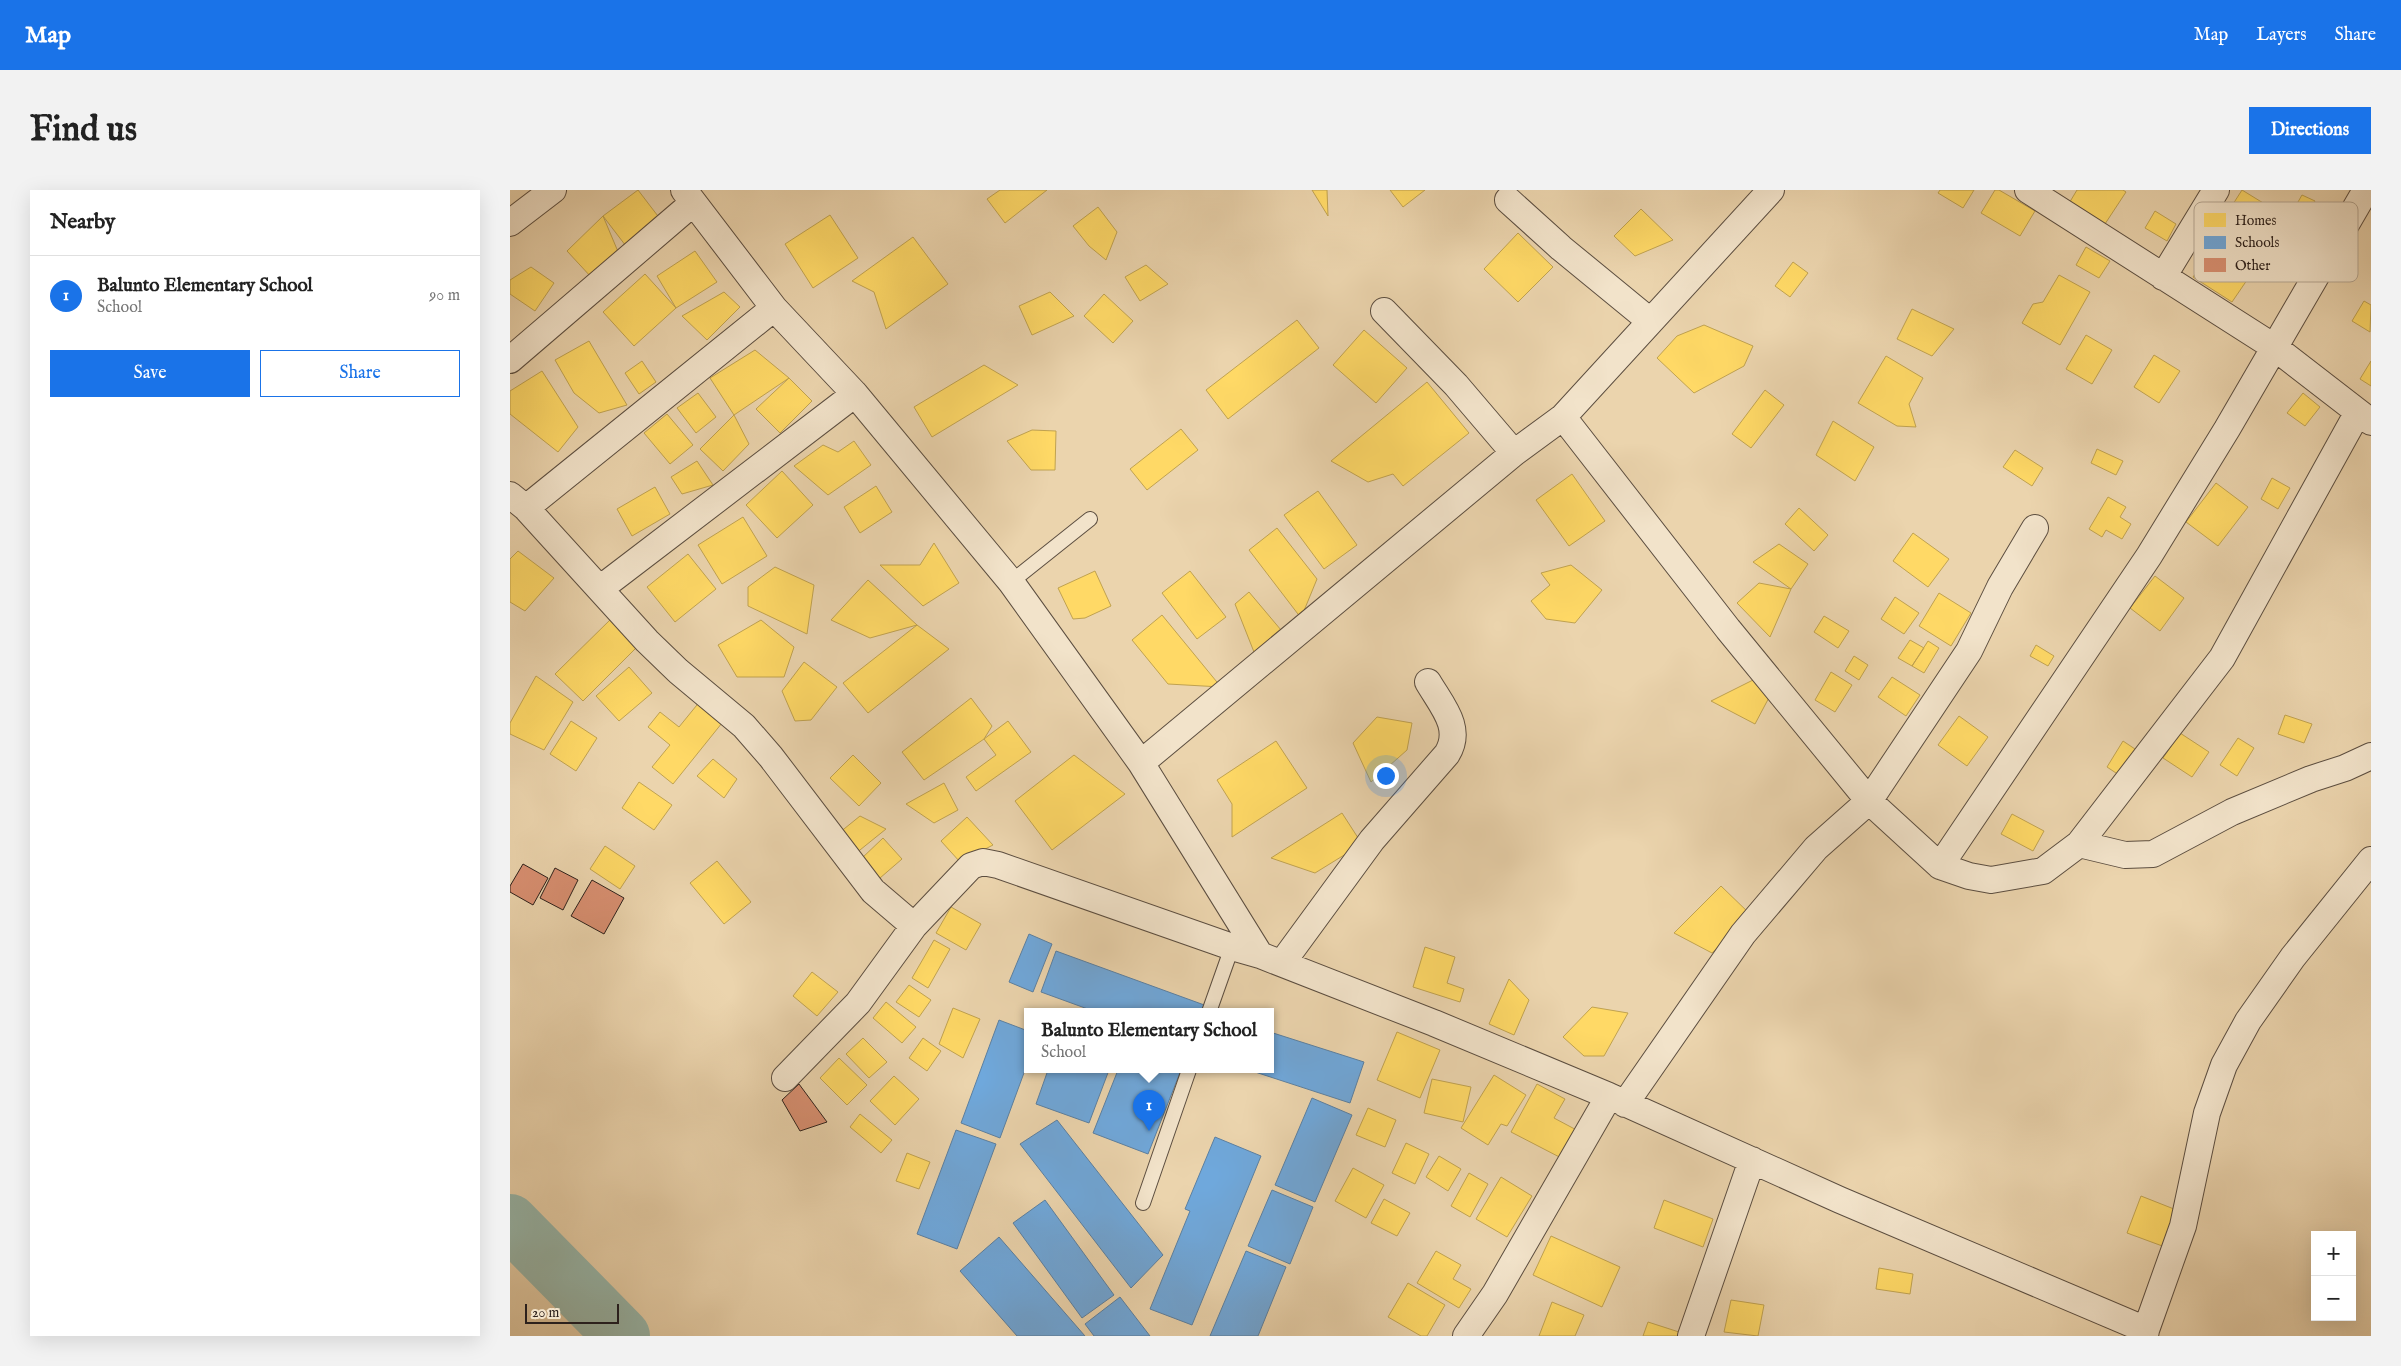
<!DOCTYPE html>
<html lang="en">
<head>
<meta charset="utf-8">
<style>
	body { margin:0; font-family:"IM FELL English",serif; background:#f2f2f2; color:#222 }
	.controls { position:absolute; right:15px; bottom:15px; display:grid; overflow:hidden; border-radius:0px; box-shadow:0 5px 20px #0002 }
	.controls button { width:45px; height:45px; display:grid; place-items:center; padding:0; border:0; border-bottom:1px solid #e0e0e0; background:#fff; color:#222; font:25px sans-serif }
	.scale { position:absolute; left:15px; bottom:12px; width:94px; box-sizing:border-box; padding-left:5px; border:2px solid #2d211c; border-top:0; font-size:14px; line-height:18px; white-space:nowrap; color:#2d211c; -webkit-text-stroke:4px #f2e3ca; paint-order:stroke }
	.you { position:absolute; left:875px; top:585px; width:18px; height:18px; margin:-12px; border:4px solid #fff; border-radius:50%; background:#1a73e8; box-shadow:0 0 0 8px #1a73e833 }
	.badge { display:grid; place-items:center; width:32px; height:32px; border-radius:50%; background:#1a73e8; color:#fff; font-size:16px; font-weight:700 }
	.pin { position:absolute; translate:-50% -41px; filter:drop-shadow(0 1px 2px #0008) }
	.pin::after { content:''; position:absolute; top:26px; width:18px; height:15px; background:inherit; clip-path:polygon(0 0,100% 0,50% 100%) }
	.popup { position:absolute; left:514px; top:818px; width:250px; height:65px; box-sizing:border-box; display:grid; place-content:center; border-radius:0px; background:#fff; filter:drop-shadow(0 1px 4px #0005); font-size:16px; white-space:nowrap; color:#767676 }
	.popup b { font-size:19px; color:#222 }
	.popup::after { content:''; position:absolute; left:50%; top:100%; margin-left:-10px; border:10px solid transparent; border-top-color:#fff }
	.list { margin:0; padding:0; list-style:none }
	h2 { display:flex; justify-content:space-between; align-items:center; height:65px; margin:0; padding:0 20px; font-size:21px }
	h2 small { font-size:16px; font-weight:400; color:#767676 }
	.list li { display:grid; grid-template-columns:32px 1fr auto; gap:15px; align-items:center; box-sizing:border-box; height:80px; padding:0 20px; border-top:1px solid #e0e0e0 }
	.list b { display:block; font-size:19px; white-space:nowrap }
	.list p { margin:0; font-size:16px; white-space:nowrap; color:#767676 }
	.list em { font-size:16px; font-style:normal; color:#767676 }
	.actions { display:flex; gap:10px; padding:15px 20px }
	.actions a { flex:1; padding:11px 0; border:1px solid #1a73e8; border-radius:0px; text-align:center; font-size:18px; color:#1a73e8 }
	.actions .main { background:#1a73e8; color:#fff }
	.map { position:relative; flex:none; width:1861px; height:1146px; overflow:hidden; border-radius:0px }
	header { display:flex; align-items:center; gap:30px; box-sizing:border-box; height:70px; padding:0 25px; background:#1a73e8; color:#fff }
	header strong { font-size:24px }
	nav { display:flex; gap:28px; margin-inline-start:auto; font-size:18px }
	.intro { display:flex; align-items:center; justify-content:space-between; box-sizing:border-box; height:120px; padding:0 30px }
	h1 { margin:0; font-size:35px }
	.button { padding:12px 22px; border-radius:0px; background:#1a73e8; color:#fff; font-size:18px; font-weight:700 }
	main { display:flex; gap:30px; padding:0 30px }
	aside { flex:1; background:#fff; border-radius:0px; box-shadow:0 5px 20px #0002 }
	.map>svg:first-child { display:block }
	.homes { fill:#ffd966; stroke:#c0a250 }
	.schools { fill:#6fa8dc; stroke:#5b80a2 }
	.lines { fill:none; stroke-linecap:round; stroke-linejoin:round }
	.river { stroke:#98b8ac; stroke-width:56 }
	.building { fill:#d99072; stroke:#2d211c }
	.lane-casing { stroke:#5c4e40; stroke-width:16 }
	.street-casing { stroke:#5c4e40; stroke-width:28 }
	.lane { stroke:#f2e3ca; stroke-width:14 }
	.street { stroke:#f2e3ca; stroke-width:26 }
	.key { fill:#f2e3ca; stroke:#b7a996; stroke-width:1 }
	.key-label { font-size:14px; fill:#2d211c }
</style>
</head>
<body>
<header>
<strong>Map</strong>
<nav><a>Map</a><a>Layers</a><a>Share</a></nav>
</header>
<div class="intro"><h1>Find us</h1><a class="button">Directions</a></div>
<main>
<aside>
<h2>Nearby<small></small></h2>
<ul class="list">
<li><span class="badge">1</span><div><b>Balunto Elementary School</b><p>School</p></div><em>90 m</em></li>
</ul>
<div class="actions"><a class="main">Save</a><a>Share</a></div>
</aside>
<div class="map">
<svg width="1861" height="1146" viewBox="0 0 1861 1146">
	<rect width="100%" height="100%" fill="#ebd4ad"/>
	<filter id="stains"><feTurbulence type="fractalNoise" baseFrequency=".004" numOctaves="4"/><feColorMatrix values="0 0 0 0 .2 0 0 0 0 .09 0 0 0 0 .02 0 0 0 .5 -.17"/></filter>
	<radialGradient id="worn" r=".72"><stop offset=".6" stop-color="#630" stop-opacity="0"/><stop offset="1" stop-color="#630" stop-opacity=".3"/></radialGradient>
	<path class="homes" d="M128 0 154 34 119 60 93 26Z
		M490 0H537L495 33 477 9Z
		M802 0H817L818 26Z
		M880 0H915L893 17Z
		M1430 0H1464L1453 18 1428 3Z
		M1485 0H1489L1525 21 1510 46 1471 23Z
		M1567 0H1613L1616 2 1593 37 1558 15Z
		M1732 0 1776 27 1750 71 1722 112 1683 87 1699 63 1706 68 1729 34 1716 25Z
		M1792 5 1805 11 1802 16 1817 25 1801 54 1773 38Z
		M588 17 607 42 596 70 579 56 563 36Z
		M1131 19 1163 50 1125 66 1104 46Z
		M1645 21 1666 34 1657 51 1635 38Z
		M320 25 348 68 303 98 275 54Z
		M93 26 109 64 82 88 57 61Z
		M1769 39 1800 57 1780 90 1750 71Z
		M1008 43 1043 77 1008 112 974 79Z
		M403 47 438 94 376 139 364 102 342 91Z
		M1576 57 1600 71 1589 88 1566 75Z
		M185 61 207 92 166 118 147 86Z
		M1283 72 1298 83 1280 107 1265 96Z
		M636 75 658 94 630 111 615 87Z
		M21 77 44 93 25 121 0 104V90Z
		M135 84 166 118 124 156 93 122Z
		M1549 85 1580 102 1550 155 1512 133 1523 114 1533 112Z
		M214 102 230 117 197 150 172 126Z
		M540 102 564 126 522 145 509 116Z
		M594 104 623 131 603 153 574 126Z
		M1854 111 1861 115 1860 142 1842 131Z
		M1402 119 1444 139 1422 166 1387 149Z
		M787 130 809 158 718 229 696 200Z
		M1194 135 1243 156 1234 176 1184 203 1147 168 1167 146Z
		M854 140 897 178 866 213 823 175Z
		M1576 145 1602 160 1582 194 1556 179Z
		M79 151 117 215 89 223 64 203 45 170Z
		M245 160 279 188 224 225 200 188Z
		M1644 165 1670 181 1649 213 1624 197Z
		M1376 166 1413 188 1399 214 1406 237 1387 236 1348 213Z
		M132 171 146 192 129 204 115 183Z
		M1861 171V196L1850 189Z
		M474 175 508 195 422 247 404 217Z
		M32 181 68 237 48 262 0 224V201Z
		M279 188 302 211 270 243 246 219Z
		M917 192 959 243 893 296 883 284 858 292 821 271Z
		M1255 200 1274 215 1241 258 1222 244Z
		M188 203 206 227 186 243 167 218Z
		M1793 203 1810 217 1795 236 1777 223Z
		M157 224 183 255 160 274 134 243Z
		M224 225 239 254 213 281 190 259Z
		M1323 231 1364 257 1345 291 1306 265Z
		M671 239 688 260 637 300 620 279Z
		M522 240 546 241 545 280H521L497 251Z
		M344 251 361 275 318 305 284 276 313 255 328 262Z
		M1587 259 1613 271 1606 285 1581 273Z
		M1505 260 1533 278 1522 296 1493 277Z
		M187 271 203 295 172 304 161 287Z
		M272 281 303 315 267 348 236 315Z
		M1062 284 1095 331 1059 356 1026 310Z
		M1762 288 1780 298 1768 319 1751 309Z
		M1706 293 1738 317 1708 356 1676 332Z
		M366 296 382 322 350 343 334 317Z
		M145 297 160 324 122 346 107 319Z
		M808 301 847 355 814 379 774 325Z
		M1598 307 1616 317 1610 327 1621 334 1612 349 1596 340 1592 347 1579 339Z
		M1289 318 1318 345 1304 361 1275 334Z
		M233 327 257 366 212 394 188 355Z
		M767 338 807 389 791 428 739 360Z
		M1403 343 1439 369 1418 397 1383 371Z
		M424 353 449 393 413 416 370 375H410Z
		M1269 354 1298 374 1281 399 1243 372Z
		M8 361 44 388 15 421 0 412V369Z
		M178 364 206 399 165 432 137 397Z
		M1061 375 1092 400 1065 433 1036 429 1021 411 1040 395 1031 383Z
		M265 377 304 395 297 444 238 416V397Z
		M585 381 601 416 575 428 563 429 548 398Z
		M680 381 716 427 687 449 652 403Z
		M1645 386 1674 408 1650 441 1620 418Z
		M358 390 407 435 360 448 321 430Z
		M1249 393 1281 399 1260 447 1227 413Z
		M739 402 771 440 744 462 725 414Z
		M1429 403 1461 423 1441 456 1409 436Z
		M1385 407 1409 423 1394 444 1371 429Z
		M652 425 711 497 658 494 622 450Z
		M1314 426 1339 441 1328 458 1304 442Z
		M103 427 130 454 73 511 45 484Z
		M251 430 284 457 274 487H227L208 455Z
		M407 435 439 459 358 523 333 493Z
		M1400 450 1414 458 1402 476 1388 468Z
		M1418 451 1429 458 1414 483 1402 476Z
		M1526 455 1544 466 1538 476 1520 466Z
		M1344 466 1358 475 1349 490 1335 481Z
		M294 472 327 497 301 530 285 531 272 501Z
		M119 477 142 503 109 531 86 506Z
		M1321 482 1342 495 1325 522 1305 510Z
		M26 486 63 512 34 560 0 544V533Z
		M1382 487 1410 505 1396 526 1368 507Z
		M1243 490 1263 500 1245 534 1201 511Z
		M461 508 482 536 474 549 414 590 392 562Z
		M191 510 216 528 163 594 142 577 160 555 138 537 150 522 169 537Z
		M1775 525 1802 534 1794 553 1768 544Z
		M1449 526 1478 547 1457 576 1428 555Z
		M867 527 902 533 897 560 861 592 843 553Z
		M61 531 87 548 66 581 40 564Z
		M498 531 521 562 466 601 456 587 486 565 474 549Z
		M1670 543 1699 562 1682 587 1653 568Z
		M1728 548 1744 558 1727 586 1710 575Z
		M766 551 797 598 722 647V614L707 590Z
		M1613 551 1631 563 1615 589 1597 577Z
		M343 565 371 593 349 616 320 588Z
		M564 565 615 604 542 660 505 611Z
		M203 569 227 589 214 608 187 586Z
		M129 592 162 615 144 640 112 618Z
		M434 593 448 620 424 633 396 614Z
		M832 623 852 654 805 683 761 668Z
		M1502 624 1534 641 1523 661 1491 644Z
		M350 626 376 639 345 664 329 643Z
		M457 627 483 655 450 672 431 651Z
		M373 648 392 669 370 688 351 669Z
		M95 656 125 676 110 699 80 679Z
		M207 671 241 712 214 734 180 693Z
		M1211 696 1240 724 1202 763 1164 743Z
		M441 717 471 734 456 760 426 743Z
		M424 750 440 759 418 798 402 788Z
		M915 757 945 767 937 793 954 799 950 812 903 797Z
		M302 782 328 802 307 826 283 806Z
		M999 789 1019 810 1004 845 979 834Z
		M399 795 421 810 409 827 386 812Z
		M376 812 406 837 392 853 363 828Z
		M1082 817 1118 823 1094 866H1074L1053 847Z
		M443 818 470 829 453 868 429 854Z
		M887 842 930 860 910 908 867 890Z
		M353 848 377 872 359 888 336 864Z
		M413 848 431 861 417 881 399 868Z
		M329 868 357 895 337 915 310 888Z
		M984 885 1016 905 997 936 991 934 978 955 951 938Z
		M384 886 409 909 385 935 360 911Z
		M922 889 961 897 953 932 914 923Z
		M1027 894 1055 909 1044 928 1074 944 1059 972 1001 942Z
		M858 918 886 930 875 957 846 945Z
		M350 924 382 950 371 963 340 937Z
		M896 953 919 964 905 994 882 983Z
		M397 963 420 972 409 999 386 991Z
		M929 966 951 979 938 1001 916 987Z
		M843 978 874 995 856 1028 825 1011Z
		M959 983 978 994 960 1027 941 1016Z
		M991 987 1022 1006 997 1047 966 1029Z
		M1631 1006 1669 1021 1655 1057 1617 1043Z
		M874 1009 900 1023 887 1046 861 1033Z
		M1154 1010 1203 1029 1193 1057 1144 1038Z
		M1041 1046 1110 1077 1092 1117 1023 1085Z
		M926 1061 951 1075 943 1089 961 1099 949 1118 907 1093Z
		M1369 1078 1403 1084 1400 1104 1366 1099Z
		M898 1093 935 1115 917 1146H911L878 1127Z
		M1221 1110 1254 1115 1248 1146 1214 1142Z
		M1042 1112 1074 1125 1065 1146H1029Z
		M1138 1132 1169 1142 1168 1146H1133Z"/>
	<path class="schools" d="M519 744 542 754 523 802 499 792Z
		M546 761 697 816 695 822H586L531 802Z
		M489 830 518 841V872L490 948 451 933Z
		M760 842 854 872 840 913 739 880H760Z
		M538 880H599L579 933 526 914Z
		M608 880H671L638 964 583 943Z
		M802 908 842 925 805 1012 765 995Z
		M547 930 653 1065 621 1098 510 954Z
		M446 940 486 954 447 1059 407 1044Z
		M705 947 751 966 682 1135 640 1119 680 1021 675 1019Z
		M762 1000 803 1017 780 1074 738 1056Z
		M535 1010 604 1105 572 1128 503 1033Z
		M489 1047 575 1146H507L450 1081Z
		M736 1061 776 1077 748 1146H700Z
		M610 1107 640 1146H584L575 1134Z"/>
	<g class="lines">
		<path class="river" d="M0 1032 112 1146"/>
	</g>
	<path class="building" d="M13 674 38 688 23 715 0 702V696Z
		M45 678 68 690 53 720 30 708Z
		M82 690 114 708 94 744 61 726Z
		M289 894 317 932 290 941 272 910Z"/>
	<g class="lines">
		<defs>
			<path id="lane" d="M501 392 580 329
				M699 822 722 757
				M633 1013 679 880"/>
			<path id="street" d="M174 0 264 118 345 204 501 392 631 573 750 765 924 833 1099 906 1330 1010 1636 1140 1635 1146
				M1518 0 1764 157 1861 232
				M998 10 1051 58 1140 131
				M0 33 43 0
				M1653 87 1706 0
				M874 121 946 195 1004 263
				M0 170 183 13
				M1053 227 1218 439 1359 611 1459 461 1490 397 1525 338
				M0 305 16 318 264 118
				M16 318 137 451 168 481 234 536 261 567 363 701 404 736
				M91 398 345 204
				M631 573 1004 263 1053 227 1261 0
				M1569 654 1615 665 1643 664 1722 622 1801 589 1835 578 1861 566
				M1430 676 1639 366 1717 239 1856 0
				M772 773 862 650 937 564C953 538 932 516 918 492
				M275 888 348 813 404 736 461 676 473 672 488 675 722 757 750 765
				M1115 914 1233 744 1306 658 1359 611 1430 676 1459 686 1481 690 1533 681 1569 654 1712 468 1848 222
				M1636 1140 1673 1036 1697 923 1714 875 1738 831 1783 767 1861 670
				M956 1146 985 1104 1099 906
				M1181 1146 1242 970"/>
		</defs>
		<use href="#lane" class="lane-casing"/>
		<use href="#street" class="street-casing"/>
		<use href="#lane" class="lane"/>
		<use href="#street" class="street"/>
	</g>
	<rect x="1684" y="12" width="164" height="80" rx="8" class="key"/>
	<rect x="1694" y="23" width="22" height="14" fill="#ffd966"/>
	<rect x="1694" y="46" width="22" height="13" fill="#6fa8dc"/>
	<rect x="1694" y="68" width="22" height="14" fill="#d99072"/>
	<g class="key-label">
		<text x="1725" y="35">Homes</text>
		<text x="1725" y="57">Schools</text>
		<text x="1725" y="80">Other</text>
	</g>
	<rect width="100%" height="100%" filter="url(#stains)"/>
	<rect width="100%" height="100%" fill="url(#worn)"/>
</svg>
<div class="controls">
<button>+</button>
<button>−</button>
</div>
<div class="scale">20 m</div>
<div class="you"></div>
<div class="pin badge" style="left:639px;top:941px">1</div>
<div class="popup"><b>Balunto Elementary School</b>School</div>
</div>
</main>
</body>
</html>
